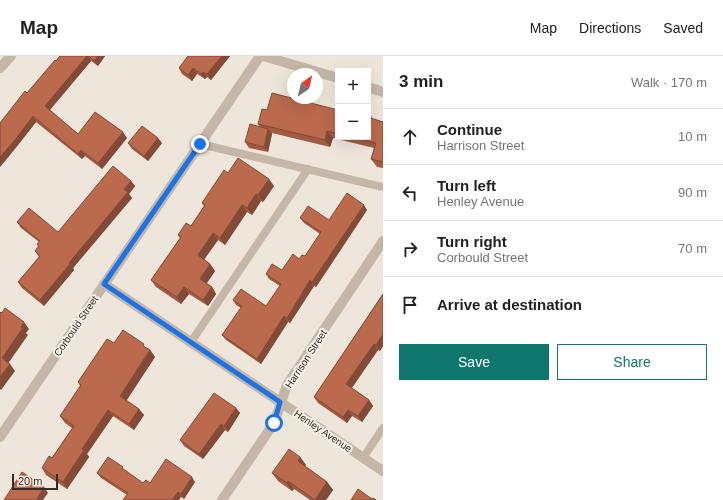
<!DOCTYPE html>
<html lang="en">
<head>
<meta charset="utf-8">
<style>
	body { margin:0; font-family:Helvetica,sans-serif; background:#f2f2f2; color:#202124 }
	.controls { position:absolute; right:12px; top:12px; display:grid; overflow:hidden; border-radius:0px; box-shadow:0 4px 16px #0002 }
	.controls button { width:36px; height:36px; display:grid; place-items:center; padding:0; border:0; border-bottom:1px solid #e0e0e0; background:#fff; color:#202124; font:20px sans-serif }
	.compass { position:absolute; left:287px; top:12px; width:36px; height:36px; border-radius:50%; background:#fff; box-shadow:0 4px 16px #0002; rotate:34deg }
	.scale { position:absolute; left:12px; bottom:10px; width:46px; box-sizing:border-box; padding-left:4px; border:2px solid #342c27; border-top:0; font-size:11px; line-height:14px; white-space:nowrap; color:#342c27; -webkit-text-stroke:3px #f7f0e7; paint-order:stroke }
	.stop { position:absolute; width:12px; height:12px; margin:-9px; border:3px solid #1a73e8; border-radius:50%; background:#fff }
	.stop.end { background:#1a73e8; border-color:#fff; box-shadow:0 1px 4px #0008 }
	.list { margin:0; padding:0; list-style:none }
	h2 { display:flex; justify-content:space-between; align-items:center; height:52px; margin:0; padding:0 16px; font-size:17px }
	h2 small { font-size:13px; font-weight:400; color:#757577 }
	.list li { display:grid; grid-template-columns:26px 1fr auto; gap:12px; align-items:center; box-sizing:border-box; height:56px; padding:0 16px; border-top:1px solid #e0e0e0 }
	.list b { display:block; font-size:15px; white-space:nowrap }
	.list p { margin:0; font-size:13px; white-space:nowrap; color:#757577 }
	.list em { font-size:13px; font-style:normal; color:#757577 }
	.actions { display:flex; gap:8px; padding:12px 16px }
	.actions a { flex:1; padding:9px 0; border:1px solid #0f766e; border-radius:0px; text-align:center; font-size:14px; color:#0f766e }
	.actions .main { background:#0f766e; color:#fff }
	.icon { flex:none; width:22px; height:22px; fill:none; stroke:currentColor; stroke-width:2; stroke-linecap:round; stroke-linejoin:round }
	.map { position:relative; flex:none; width:383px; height:444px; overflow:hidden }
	header { display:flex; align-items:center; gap:24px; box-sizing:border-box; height:56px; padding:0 20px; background:#fff; border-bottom:1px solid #e0e0e0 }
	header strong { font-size:19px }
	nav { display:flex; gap:22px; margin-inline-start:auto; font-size:14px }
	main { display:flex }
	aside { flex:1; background:#fff }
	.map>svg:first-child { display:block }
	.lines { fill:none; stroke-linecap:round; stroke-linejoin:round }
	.lane { stroke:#c6b6a8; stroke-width:8 }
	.street { stroke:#c6b6a8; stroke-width:10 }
	.wall { fill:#a15b42 }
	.shaded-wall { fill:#834a36 }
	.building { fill:#bb6a4d; stroke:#834a36 }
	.route { stroke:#1a73e8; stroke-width:5 }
	.labels { text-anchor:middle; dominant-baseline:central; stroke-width:4; stroke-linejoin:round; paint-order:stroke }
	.street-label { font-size:10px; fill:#342c27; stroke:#f7f0e7 }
</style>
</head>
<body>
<header>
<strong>Map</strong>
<nav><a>Map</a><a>Directions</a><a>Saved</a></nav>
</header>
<main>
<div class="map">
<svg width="383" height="444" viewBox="0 0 383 444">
	<rect width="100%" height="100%" fill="#efe6db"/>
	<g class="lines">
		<path class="lane" d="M200 88 383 131
			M191 286 308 113
			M363 402 383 372"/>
		<path class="street" d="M263 0 338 22
			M0 12 11 0
			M368 31 383 36
			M104 228 383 415
			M0 381 260 0
			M222 444 274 367 287 329 383 185"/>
	</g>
	<path class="wall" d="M60 0H105L98 10 91 5 50 54 78 78 127 82 102 113 85 100 82 103 36 66 18 89 0 111V67Z
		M188 0H230L211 24 207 21 205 23 197 18 192 25 182 18 179 12Z
		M267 54H338V81H368L373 63 383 66V112L377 111 371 103 374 92 333 82 330 91 272 77V78L268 96 249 92 245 86 260 71 258 68Z
		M128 87H162L148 105 132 93Z
		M228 117 274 130 263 146 261 145 252 159 247 156 225 189 218 184 204 204 210 208 215 215 206 228 212 231 216 238 208 250 189 238 181 248 156 231 151 224 180 182 178 179 191 170 204 150 202 147Z
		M131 125 135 130 129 138 132 142 73 212 74 214 44 250 22 232 18 226 39 201 35 195 38 191 37 188 39 186 21 172 17 166 58 176Z
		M367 154 316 231 314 230 290 267 288 266 261 308 226 284 222 279 241 252 236 249 233 244 266 250 280 230 269 223 266 218 282 214 299 203 305 200 320 178 304 167 300 162 329 164Z
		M383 238V290L380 295 378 294 352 332 369 344 373 350 362 366 352 360 347 367 318 347 314 341Z
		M114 287 147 292 150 294 155 301 126 344 139 353 144 359 134 374 113 360 87 398 89 401 67 433 46 419 42 412 52 402 72 372 65 367 60 360 80 330 78 326Z
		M236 352 240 357 228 376 225 374 203 403 184 390 180 384Z
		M300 401 306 409 305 410 327 426 333 434 326 444H310L294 433 292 435 278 425 272 417Z
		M126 415 143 427 195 426 184 443 181 441 127 439 101 422 97 417Z"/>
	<path class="shaded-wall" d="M87 0H88L91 5 48 56 45 50Z
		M98 0H105L98 10 94 5Z
		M222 0H230L211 24 207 18Z
		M193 12 197 18 192 25 188 19Z
		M203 16 207 21 205 23 201 18Z
		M33 60 36 66 18 89 0 111V101Z
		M268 73 272 78 268 96 264 91Z
		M327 75 333 82 330 91 325 84Z
		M123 76 127 82 102 113 98 107Z
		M158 82 162 87 148 105 144 100Z
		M81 94 85 100 82 103 78 98Z
		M269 123 274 130 263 146 258 139Z
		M131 125 135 130 129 138 132 142 73 212 74 214 44 250 40 244Z
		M256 138 261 145 252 159 247 152Z
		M242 149 247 156 225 189 220 182Z
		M364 149 367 154 316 231 312 226Z
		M213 177 218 184 202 206 198 199Z
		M210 208 215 215 205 230 200 223Z
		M310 224 314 230 290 267 287 262Z
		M184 231 189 238 181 248 177 241Z
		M212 231 216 238 208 250 203 244Z
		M284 260 288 266 261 308 257 303Z
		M24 266 29 273 26 277 28 279 7 309 2 302Z
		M383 278V290L380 295 376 289Z
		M374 288 378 294 350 334 346 328Z
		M150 294 155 301 125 347 120 340Z
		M10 308 15 315 1 334 0 333V321Z
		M369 344 373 350 362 366 358 360Z
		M236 352 240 357 228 376 224 370Z
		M139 353 144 359 134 374 129 368Z
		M108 354 113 360 87 398 89 401 67 433 63 426 82 393Z
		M348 354 352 360 347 367 343 361Z
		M221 368 225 374 203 403 199 398Z
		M300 401 306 409 303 413 298 405Z
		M192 421 195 426 184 443 181 438Z
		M288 425 294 433 292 435 287 427Z
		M327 426 333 434 326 444H315Z
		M44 431 48 437 43 444H36Z
		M178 436 181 441 179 444H172Z"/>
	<path class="building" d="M60 0H87L45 50 78 78 95 56 123 76 98 107 81 94 78 98 33 60 15 84 0 101V67L25 35 27 37 55 4 56 5Z
		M89 0H98L94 5Z
		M188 0H222L207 18 203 16 201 18 193 12 188 19 179 12Z
		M272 37 338 54V78L327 75 325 84 258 68 262 53 267 54Z
		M368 60H371V62L383 66V106L371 103 376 87 352 81H368Z
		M250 68 268 73 264 91 245 86Z
		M142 70 158 82 144 100 128 87Z
		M238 102 269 123 258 139 256 138 247 152 242 149 220 182 213 177 198 199 210 208 200 223 212 231 203 244 184 231 177 241 151 224 181 181 178 179 186 167 191 170 205 149 202 147 224 114 228 117Z
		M113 110 131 125 124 133 128 136 69 207 70 208 40 244 18 226 40 200 35 195 39 190 37 188 40 185 17 166 29 152 58 176Z
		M347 137 364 149 312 226 310 224 287 262 284 260 257 303 222 279 242 250 233 244 241 233 266 250 281 228 266 218 272 208 282 214 293 198 299 203 302 199 305 200 321 176 300 162 308 150 329 164Z
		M383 238V278L376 289 374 288 346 328 369 344 358 360 348 354 343 361 314 341Z
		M5 252 24 266 21 271 23 272 2 302 10 308 0 321V257L1 256 2 257Z
		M123 274 144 288 143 290 150 294 120 340 139 353 129 368 108 354 82 393 84 394 63 426 42 412 49 400 52 402 74 370 60 360 81 329 78 326 107 283 114 287Z
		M214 337 236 352 224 370 221 368 199 398 180 384Z
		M289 393 300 401 298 405 327 426 315 444 288 425 287 427 272 417Z
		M108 401 123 411 122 412 143 427 146 424 150 427 166 403 192 421 181 438 178 436 172 444H123L128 437 97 417Z
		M22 416 44 431 36 444H4Z
		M358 433 372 443 373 442 376 444H351Z"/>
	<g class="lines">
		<path class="route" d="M200 88 104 228 280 346 274 367"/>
	</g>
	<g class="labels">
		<g class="street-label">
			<text transform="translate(76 270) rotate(-56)">Corbould Street</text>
			<text transform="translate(306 303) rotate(-57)">Harrison Street</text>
			<text transform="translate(323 375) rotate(34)">Henley Avenue</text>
		</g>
	</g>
</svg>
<div class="controls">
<button>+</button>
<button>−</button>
</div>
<svg class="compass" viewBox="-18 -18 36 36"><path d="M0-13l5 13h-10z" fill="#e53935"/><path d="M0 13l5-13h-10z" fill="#757577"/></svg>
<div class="scale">20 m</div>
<div class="stop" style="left:274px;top:367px"></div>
<div class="stop end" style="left:200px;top:88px"></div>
</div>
<aside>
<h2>3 min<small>Walk · 170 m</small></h2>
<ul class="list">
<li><svg class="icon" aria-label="ahead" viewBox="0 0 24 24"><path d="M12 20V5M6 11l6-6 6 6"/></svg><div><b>Continue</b><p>Harrison Street</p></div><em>10 m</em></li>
<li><svg class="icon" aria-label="left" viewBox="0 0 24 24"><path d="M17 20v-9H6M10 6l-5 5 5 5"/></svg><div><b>Turn left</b><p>Henley Avenue</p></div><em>90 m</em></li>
<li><svg class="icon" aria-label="right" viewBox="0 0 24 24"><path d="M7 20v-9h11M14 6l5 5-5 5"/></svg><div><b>Turn right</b><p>Corbould Street</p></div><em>70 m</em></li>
<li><svg class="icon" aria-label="arrive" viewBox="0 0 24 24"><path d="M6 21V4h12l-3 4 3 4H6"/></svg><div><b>Arrive at destination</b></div></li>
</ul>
<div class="actions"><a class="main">Save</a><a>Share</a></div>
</aside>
</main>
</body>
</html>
